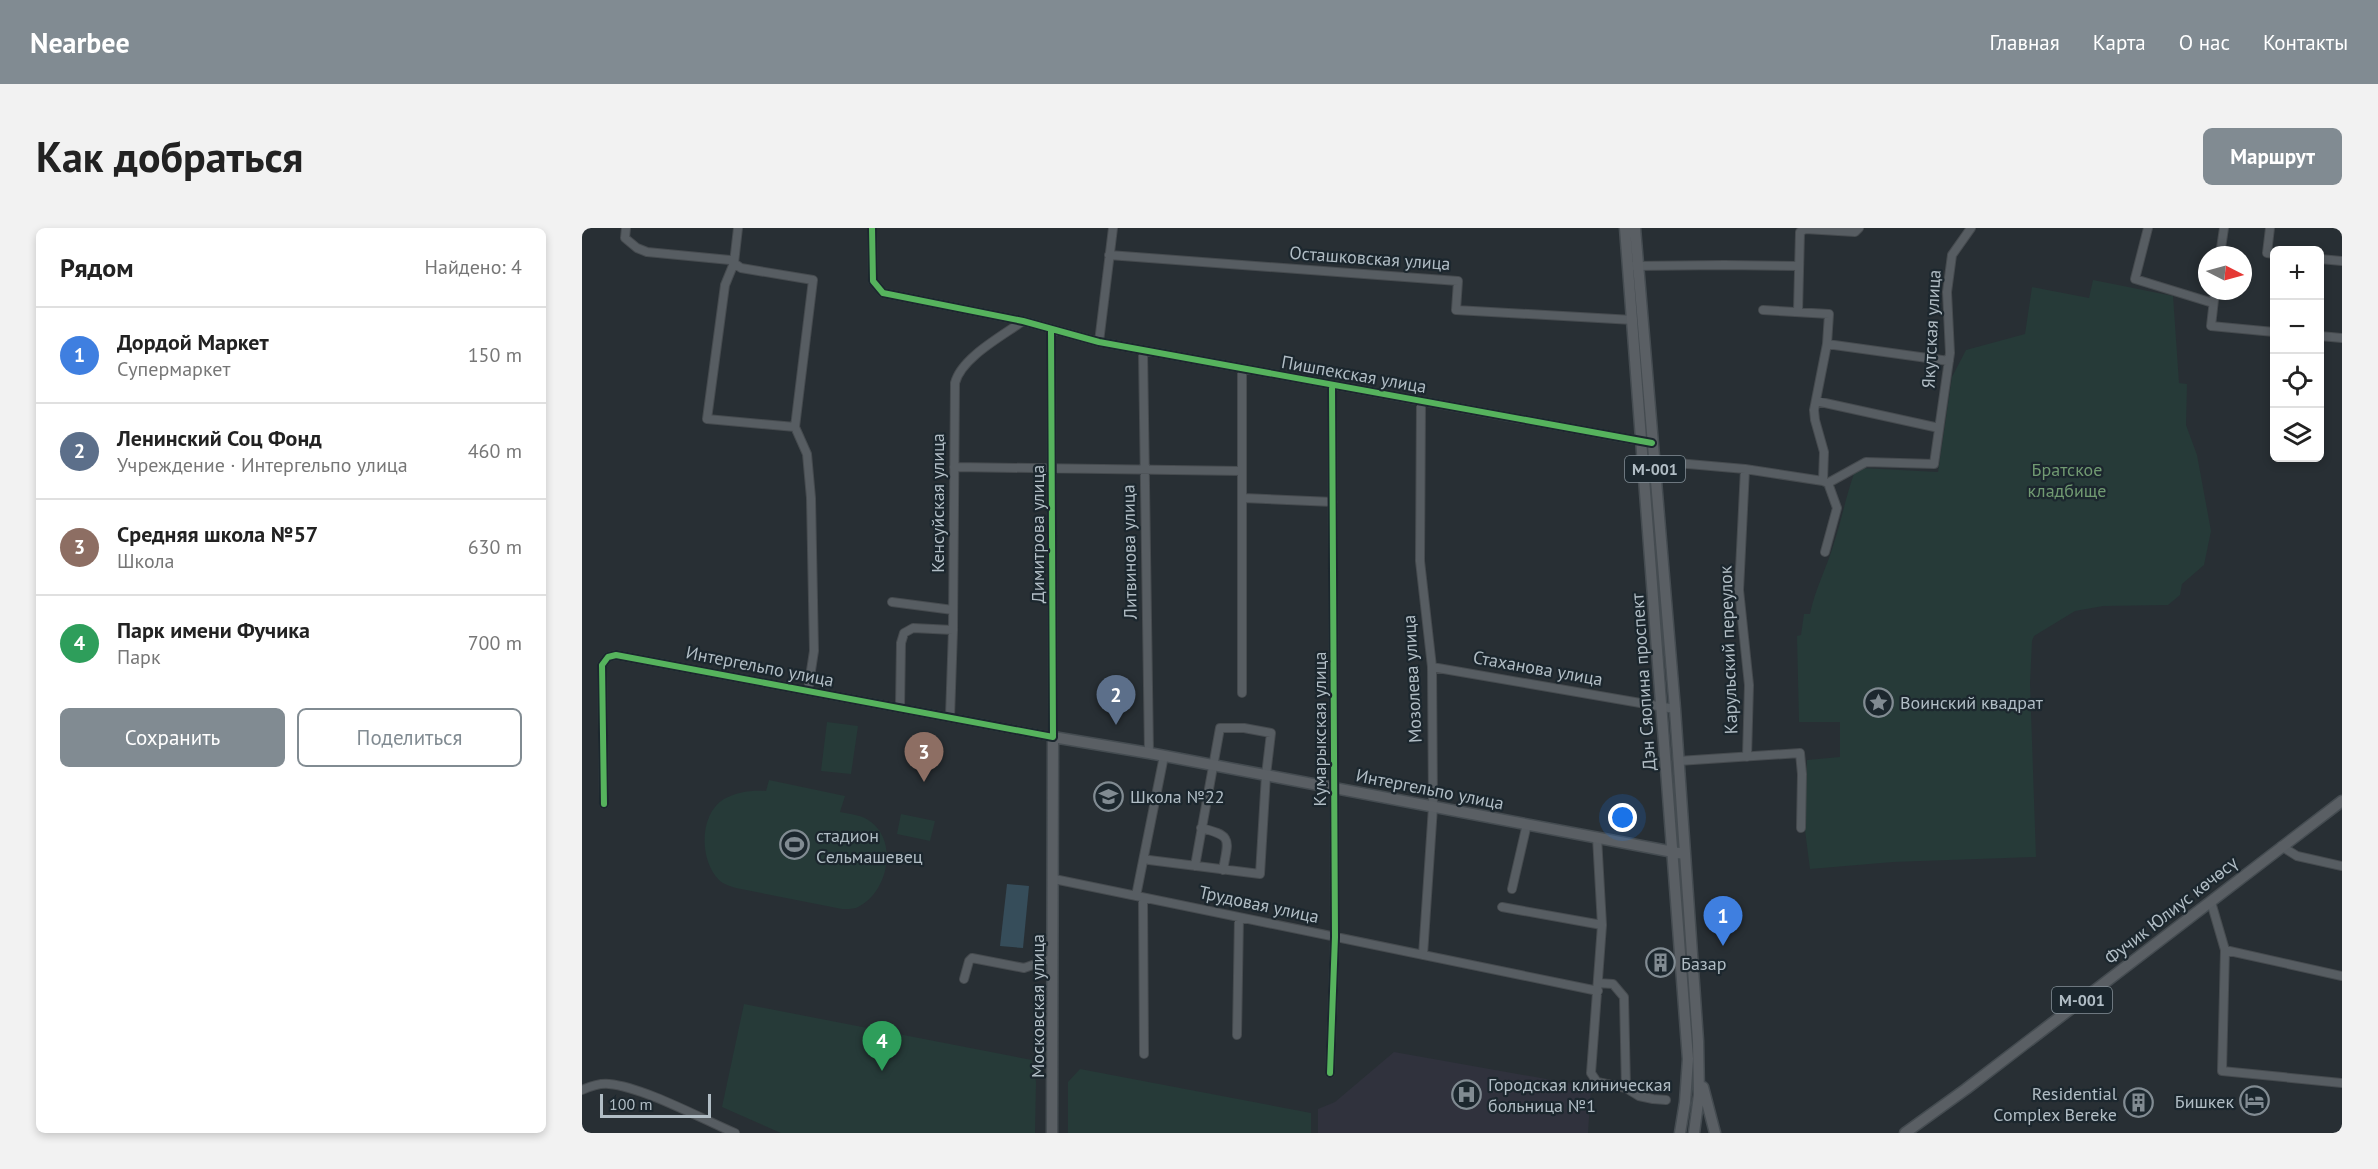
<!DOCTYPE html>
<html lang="ru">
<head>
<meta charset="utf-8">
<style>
	body { margin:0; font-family:"PT Sans",sans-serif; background:#f2f2f2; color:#222 }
	.controls { position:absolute; right:18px; top:18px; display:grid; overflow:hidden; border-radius:9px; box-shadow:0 3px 9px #0003 }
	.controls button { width:54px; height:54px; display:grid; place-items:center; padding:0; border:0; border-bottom:2px solid #e0e0e0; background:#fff; color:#222; font:30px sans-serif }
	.compass { position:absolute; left:1616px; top:18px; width:54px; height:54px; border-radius:50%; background:#fff; box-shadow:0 3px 9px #0003; rotate:96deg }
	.scale { position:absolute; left:18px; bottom:15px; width:111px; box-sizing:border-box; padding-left:6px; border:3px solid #b1bdc5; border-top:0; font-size:16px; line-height:21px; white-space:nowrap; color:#b1bdc5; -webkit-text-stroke:4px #1c272e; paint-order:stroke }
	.you { position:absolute; left:1041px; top:590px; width:21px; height:21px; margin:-15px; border:4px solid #fff; border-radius:50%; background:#1a73e8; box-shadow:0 0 0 9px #1a73e833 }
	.badge { display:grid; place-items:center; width:39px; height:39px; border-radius:50%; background:#818b92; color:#fff; font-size:20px; font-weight:700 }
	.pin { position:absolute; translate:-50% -50px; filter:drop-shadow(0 2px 3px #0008) }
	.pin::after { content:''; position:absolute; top:32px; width:21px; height:18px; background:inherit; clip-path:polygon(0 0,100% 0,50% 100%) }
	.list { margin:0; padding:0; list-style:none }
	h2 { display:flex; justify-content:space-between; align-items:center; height:78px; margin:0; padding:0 24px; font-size:26px }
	h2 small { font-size:20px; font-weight:400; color:#767676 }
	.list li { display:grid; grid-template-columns:39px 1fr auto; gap:18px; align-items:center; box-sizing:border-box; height:96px; padding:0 24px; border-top:2px solid #e0e0e0 }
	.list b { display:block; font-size:22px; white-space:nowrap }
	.list p { margin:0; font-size:20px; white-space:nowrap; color:#767676 }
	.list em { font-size:20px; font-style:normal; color:#767676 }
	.actions { display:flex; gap:12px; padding:18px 24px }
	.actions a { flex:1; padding:14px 0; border:2px solid #818b92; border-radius:9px; text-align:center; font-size:21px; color:#818b92 }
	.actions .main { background:#818b92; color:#fff }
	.icon { flex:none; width:33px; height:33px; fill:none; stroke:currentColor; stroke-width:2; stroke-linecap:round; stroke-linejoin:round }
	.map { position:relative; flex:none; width:1760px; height:905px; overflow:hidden; border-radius:9px }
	header { display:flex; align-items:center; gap:36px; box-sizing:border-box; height:84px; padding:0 30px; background:#818b92; color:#fff }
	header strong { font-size:28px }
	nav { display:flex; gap:33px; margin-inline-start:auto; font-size:21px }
	.intro { display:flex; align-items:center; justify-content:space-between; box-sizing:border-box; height:144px; padding:0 36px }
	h1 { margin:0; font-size:42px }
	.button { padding:15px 27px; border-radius:9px; background:#818b92; color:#fff; font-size:21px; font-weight:700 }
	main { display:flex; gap:36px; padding:0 36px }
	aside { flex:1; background:#fff; border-radius:9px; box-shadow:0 3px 9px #0003 }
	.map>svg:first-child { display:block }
	.medical { fill:#30323d }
	.green { fill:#263a38 }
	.water { fill:#364d5a }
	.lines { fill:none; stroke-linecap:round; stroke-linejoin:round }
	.minor-casing { stroke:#464b4f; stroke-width:10 }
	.major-casing { stroke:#454c51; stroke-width:13 }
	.minor { stroke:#575d62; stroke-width:8 }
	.major { stroke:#5a5f64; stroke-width:10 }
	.cycleway-casing { stroke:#1c272e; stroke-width:10 }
	.cycleway { stroke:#56b35d; stroke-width:6 }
	.labels { text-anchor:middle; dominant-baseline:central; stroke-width:4.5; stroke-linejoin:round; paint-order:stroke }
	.shield { fill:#1c272e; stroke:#849098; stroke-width:1.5 }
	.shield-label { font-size:16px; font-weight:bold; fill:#b1bdc5 }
	.street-label { font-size:18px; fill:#b1bdc5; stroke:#1c272e }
	.park-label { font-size:18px; fill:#719a72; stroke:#1c272e }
	.poi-label { font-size:18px; fill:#b1bdc5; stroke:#1c272e; text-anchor:start }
</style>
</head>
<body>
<header>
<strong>Nearbee</strong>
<nav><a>Главная</a><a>Карта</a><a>О нас</a><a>Контакты</a></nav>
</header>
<div class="intro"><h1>Как добраться</h1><a class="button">Маршрут</a></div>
<main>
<aside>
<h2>Рядом<small>Найдено: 4</small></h2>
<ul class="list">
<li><span class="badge" style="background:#3f7fe0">1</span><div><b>Дордой Маркет</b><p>Супермаркет</p></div><em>150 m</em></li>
<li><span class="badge" style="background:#5c6f8a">2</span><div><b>Ленинский Соц Фонд</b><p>Учреждение · Интергельпо улица</p></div><em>460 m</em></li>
<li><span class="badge" style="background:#8d6e63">3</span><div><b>Средняя школа №57</b><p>Школа</p></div><em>630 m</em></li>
<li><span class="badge" style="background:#2e9e5b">4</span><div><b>Парк имени Фучика</b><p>Парк</p></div><em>700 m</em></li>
</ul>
<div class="actions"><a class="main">Сохранить</a><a>Поделиться</a></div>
</aside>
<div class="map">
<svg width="1760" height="905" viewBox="0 0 1760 905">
	<rect width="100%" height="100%" fill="#282f34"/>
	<path class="medical" d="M812 824 1009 859 1006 905H736V881L753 874Z"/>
	<path class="green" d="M1511 52 1591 68 1597 155 1605 156 1604 197 1615 227 1629 303 1622 337 1600 356 1598 367 1586 377 1521 378 1493 383 1452 408 1450 413 1448 455 1454 629 1311 634 1228 641 1222 594 1225 532 1258 529V494H1217L1215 408 1219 407 1222 386H1228C1233 361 1245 339 1252 315 1260 291 1264 267 1273 243L1279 240 1356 244 1370 149 1384 122 1443 106 1450 59 1507 70Z
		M245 494 276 498 269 546 239 543Z
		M187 552 263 568 258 584C268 586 281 587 289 594 317 615 305 667 274 680 270 681 264 681 260 681L154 660C148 658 141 656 137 652 117 632 117 586 142 571 155 564 169 562 184 563Z
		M319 586 353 593 348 613 315 606Z
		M162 776 450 832 454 854 453 905H199L140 879Z
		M498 841 729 885V905H486V854Z"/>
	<path class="water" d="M425 656 447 658 441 720 418 718Z"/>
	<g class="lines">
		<defs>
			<path id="minor" d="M44 0 43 10 55 20 65 24 148 32 159 40 231 52 213 199 225 226 229 270 232 423 226 462
				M156 0 152 35 143 57 125 191 213 199
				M290 0 291 53 301 65 441 93 517 114 1064 214
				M1566 0 1553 51 1631 75
				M1688 0 1685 25 1692 26
				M527 27 876 53 874 82 1051 92
				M1638 27 1642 0
				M1738 31 1760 33
				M1051 38 1142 37 1216 38
				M1633 63 1629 98 1692 104
				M1216 84 1218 4 1223 1 1273 4 1277 0
				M1738 108 1760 110
				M517 114 531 0
				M1245 116 1367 133
				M561 123 567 525
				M660 141V465
				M1234 173 1357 200
				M839 174 838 333 850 439 851 579 841 727
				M1072 233 1163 241 1241 253 1242 224 1233 192 1232 182 1245 116 1247 86 1181 82
				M372 239 660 243
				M1163 241 1157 362 1167 457 1165 529
				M1241 253 1246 255 1284 234 1352 236 1368 125 1365 64 1370 27 1389 0
				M661 270 751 274
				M1243 324 1255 280 1246 255
				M310 374 371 382
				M850 439 1093 481
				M318 480 319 415 322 405 331 400 371 402
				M368 489 371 402 373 155C379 130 420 108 441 93
				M1096 533 1218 525 1220 546 1219 600
				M22 576 20 437 26 429 34 427 471 509 469 102
				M619 600C652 608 646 612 641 642
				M1015 609 1020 697 1009 845 1015 854 1044 860 1057 868 1071 871 1084 872
				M1699 618 1715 628 1760 638
				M567 632 678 646 684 547 689 505 662 500H638L613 638
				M472 651 1016 763
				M930 661 945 596
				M554 668 582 528
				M561 670 562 826
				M1629 674 1643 722 1760 748
				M920 679 1020 697
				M1643 722 1640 843 1760 855
				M382 751 387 733 390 730 442 740 471 730
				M1016 755 1031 756 1042 769 1044 860
				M655 807 657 689
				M748 845 753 709 750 158
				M0 862C9 858 17 855 27 856 61 859 120 891 153 905"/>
			<path id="major" d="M1043 0 1106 831 1103 874 1098 905
				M1053 0 1093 481 1116 813 1117 867 1112 905
				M1121 859 1133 905
				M470 905 471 509 567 525 1102 626
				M1323 905 1384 861 1760 573"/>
		</defs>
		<use href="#minor" class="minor-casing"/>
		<use href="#major" class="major-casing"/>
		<use href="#minor" class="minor"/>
		<use href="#major" class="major"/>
		<defs>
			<path id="cycleway" d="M290 0 291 53 301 65 441 93 517 114 1070 215
				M22 576 20 437 26 429 34 427 471 509 469 102
				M748 845 753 709 750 158"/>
		</defs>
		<use href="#cycleway" class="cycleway-casing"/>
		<use href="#cycleway" class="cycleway"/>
	</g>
	<defs>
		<symbol id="sight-ring" viewBox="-11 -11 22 22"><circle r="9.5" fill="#1c272e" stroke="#818b92" stroke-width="1.5"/><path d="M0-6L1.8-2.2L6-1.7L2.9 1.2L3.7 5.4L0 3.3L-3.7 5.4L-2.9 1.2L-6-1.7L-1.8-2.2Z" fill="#818b92"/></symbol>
		<symbol id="school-ring" viewBox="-11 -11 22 22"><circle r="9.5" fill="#1c272e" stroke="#818b92" stroke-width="1.5"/><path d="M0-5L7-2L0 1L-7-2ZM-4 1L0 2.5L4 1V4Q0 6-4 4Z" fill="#818b92"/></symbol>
		<symbol id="stadium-ring" viewBox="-11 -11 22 22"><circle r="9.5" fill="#1c272e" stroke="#818b92" stroke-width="1.5"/><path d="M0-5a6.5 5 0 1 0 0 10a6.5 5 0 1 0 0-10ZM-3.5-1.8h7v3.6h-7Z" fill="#818b92"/></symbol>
		<symbol id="building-ring" viewBox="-11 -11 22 22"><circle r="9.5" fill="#1c272e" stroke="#818b92" stroke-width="1.5"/><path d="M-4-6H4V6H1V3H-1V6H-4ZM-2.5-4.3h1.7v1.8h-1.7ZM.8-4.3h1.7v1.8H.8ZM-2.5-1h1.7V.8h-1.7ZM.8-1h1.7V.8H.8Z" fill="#818b92"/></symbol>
		<symbol id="hospital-ring" viewBox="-11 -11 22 22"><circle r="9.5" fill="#1c272e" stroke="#818b92" stroke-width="1.5"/><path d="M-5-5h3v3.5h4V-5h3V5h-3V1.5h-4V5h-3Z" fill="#818b92"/></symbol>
		<symbol id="hotel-ring" viewBox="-11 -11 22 22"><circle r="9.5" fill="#1c272e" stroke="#818b92" stroke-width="1.5"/><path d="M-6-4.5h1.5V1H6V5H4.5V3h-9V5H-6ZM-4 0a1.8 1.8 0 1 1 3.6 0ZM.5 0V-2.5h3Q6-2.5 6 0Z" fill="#818b92"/></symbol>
	</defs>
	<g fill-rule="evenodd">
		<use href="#sight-ring" x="1280" y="458" width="33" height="33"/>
		<use href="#school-ring" x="510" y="552" width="33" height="33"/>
		<use href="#stadium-ring" x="196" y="600" width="33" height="33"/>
		<use href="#building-ring" x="1062" y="718" width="33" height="33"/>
		<use href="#hospital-ring" x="868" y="850" width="33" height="33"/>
		<use href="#hotel-ring" x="1656" y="856" width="33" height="33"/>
		<use href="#building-ring" x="1540" y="858" width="33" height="33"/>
	</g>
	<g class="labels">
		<g class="shield">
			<rect x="1043" y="228" width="60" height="26" rx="4.5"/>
			<rect x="1470" y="759" width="60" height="26" rx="4.5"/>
		</g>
		<g class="shield-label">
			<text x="1073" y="241">M-001</text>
			<text x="1500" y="772">М-001</text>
		</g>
		<g class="street-label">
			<text transform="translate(788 30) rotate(4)">Осташковская улица</text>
			<text transform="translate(1349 101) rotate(-87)">Якутская улица</text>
			<text transform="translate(772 146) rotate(10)">Пишпекская улица</text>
			<text transform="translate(355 275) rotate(-90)">Кенсуйская улица</text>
			<text transform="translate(455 306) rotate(-90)">Димитрова улица</text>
			<text transform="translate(547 324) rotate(-91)">Литвинова улица</text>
			<text transform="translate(1146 422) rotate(-92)">Карульский переулок</text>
			<text transform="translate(178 438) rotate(11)">Интергельпо улица</text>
			<text transform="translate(956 440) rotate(10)">Стаханова улица</text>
			<text transform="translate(830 451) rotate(-93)">Мозолева улица</text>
			<text transform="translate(1061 454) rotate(-94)">Дэн Сяопина проспект</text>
			<text transform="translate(737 501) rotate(-90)">Кумарыкская улица</text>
			<text transform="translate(848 561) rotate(11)">Интергельпо улица</text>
			<text transform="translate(677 676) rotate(12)">Трудовая улица</text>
			<text transform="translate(1589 682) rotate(-38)">Фучик Юлиус көчөсү</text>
			<text transform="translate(455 778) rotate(-90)">Московская улица</text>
		</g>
		<g class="park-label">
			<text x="1485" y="241">Братское<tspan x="1485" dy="21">кладбище</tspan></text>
		</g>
		<g class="poi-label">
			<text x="1318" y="474">Воинский квадрат</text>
			<text x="548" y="568">Школа №22</text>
			<text x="234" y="607">стадион<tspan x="234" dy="21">Сельмашевец</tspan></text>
			<text x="1099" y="735">Базар</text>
			<text x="906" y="856">Городская клиническая<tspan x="906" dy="21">больница №1</tspan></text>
			<text x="1535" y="865" text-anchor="end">Residential<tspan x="1535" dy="21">Complex Bereke</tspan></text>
			<text x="1652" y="873" text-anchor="end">Бишкек</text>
		</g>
	</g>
</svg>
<div class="controls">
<button>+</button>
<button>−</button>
<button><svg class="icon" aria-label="locate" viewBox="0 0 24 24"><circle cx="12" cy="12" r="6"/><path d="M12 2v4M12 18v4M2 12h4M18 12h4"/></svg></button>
<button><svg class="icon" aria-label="layers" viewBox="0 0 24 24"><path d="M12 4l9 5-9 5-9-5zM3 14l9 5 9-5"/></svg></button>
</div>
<svg class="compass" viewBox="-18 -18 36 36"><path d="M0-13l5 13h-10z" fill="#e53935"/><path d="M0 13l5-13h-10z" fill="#767676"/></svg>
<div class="scale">100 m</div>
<div class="you"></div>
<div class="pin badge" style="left:1141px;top:718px;background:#3f7fe0">1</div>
<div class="pin badge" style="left:534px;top:497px;background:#5c6f8a">2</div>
<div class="pin badge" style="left:342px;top:554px;background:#8d6e63">3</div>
<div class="pin badge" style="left:300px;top:843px;background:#2e9e5b">4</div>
</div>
</main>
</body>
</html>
